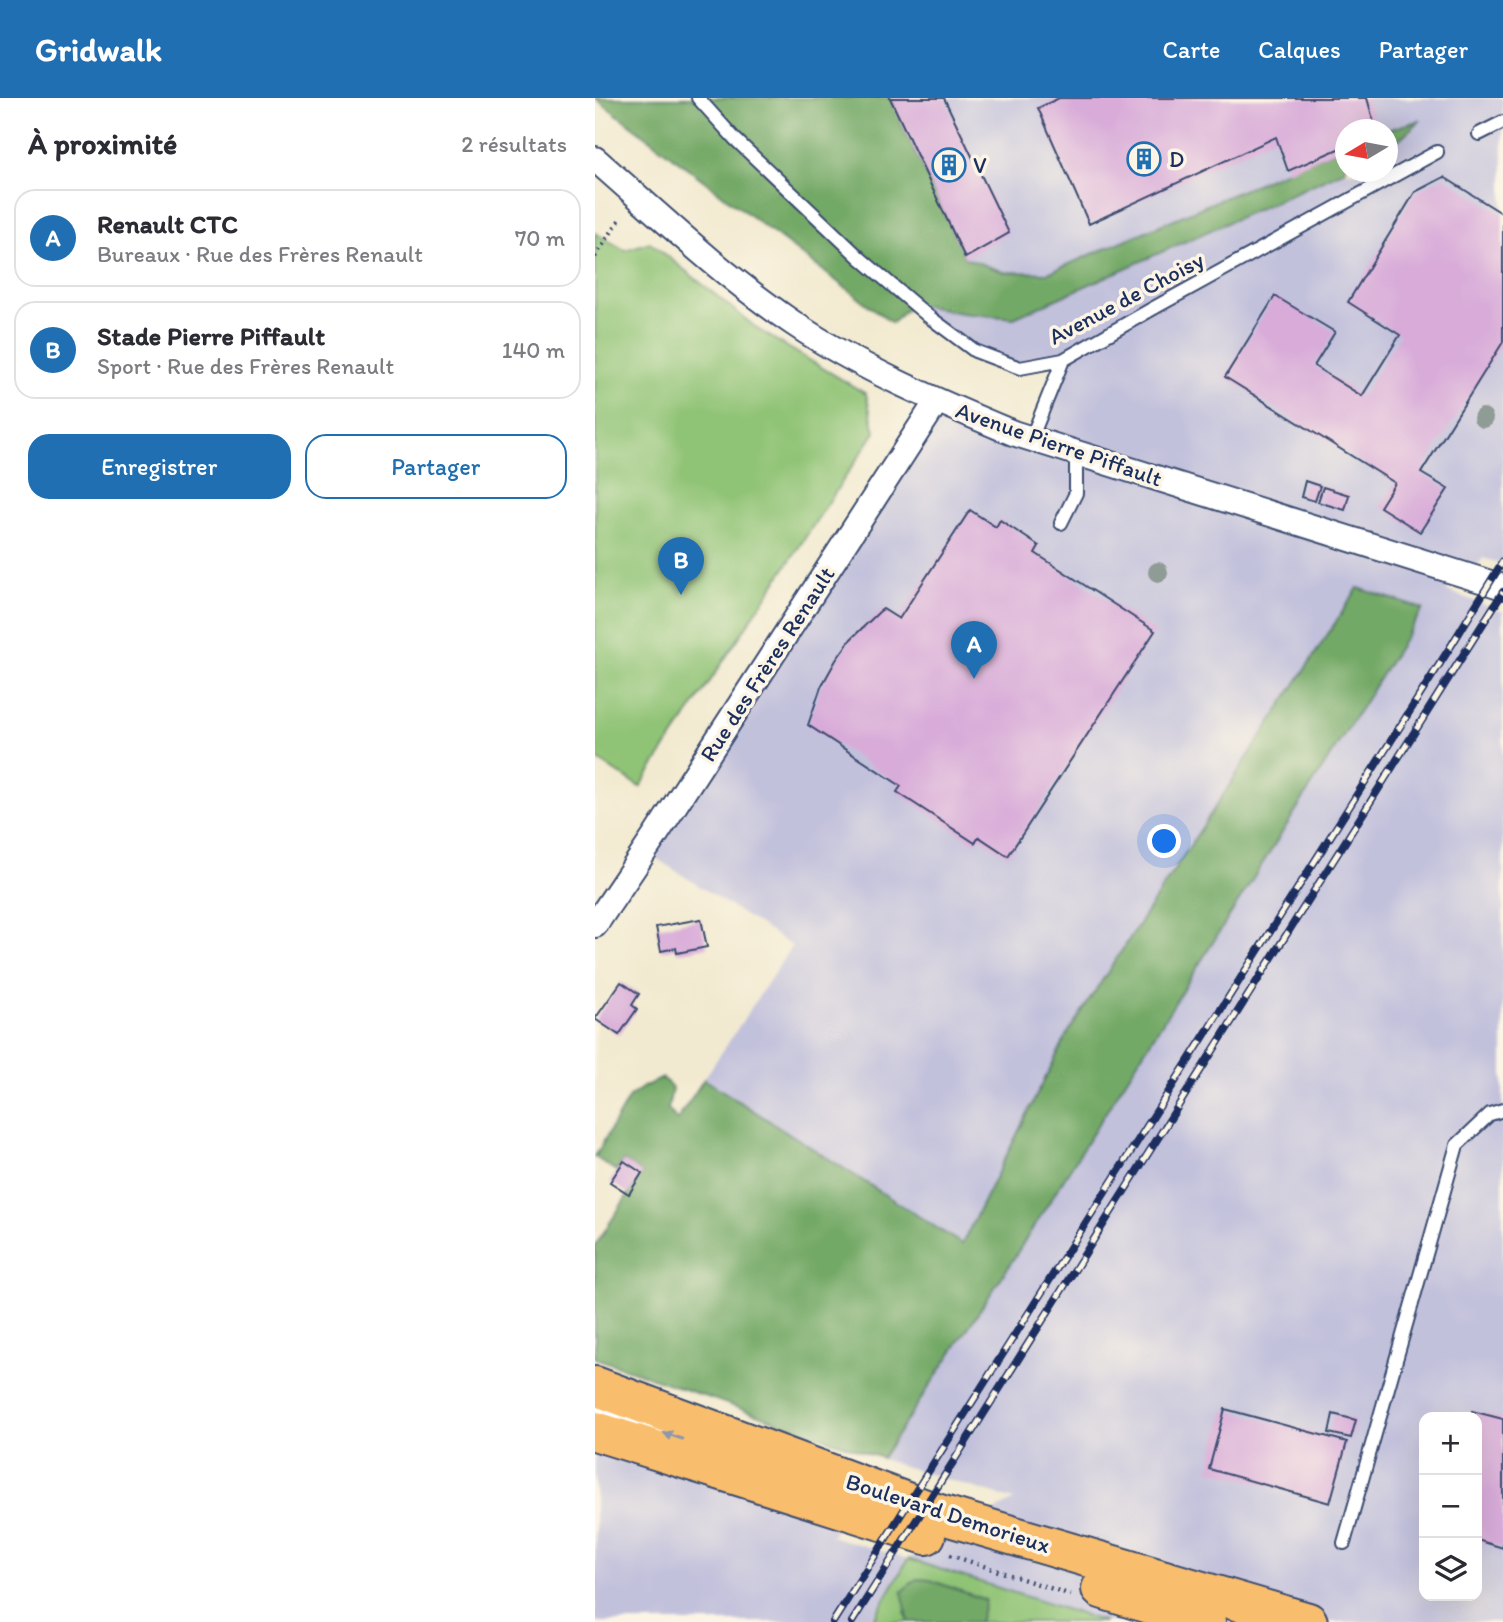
<!DOCTYPE html>
<html lang="fr">
<head>
<meta charset="utf-8">
<style>
	body { margin:0; font-family:Itim,sans-serif; background:#f2f2f3; color:#2b2b33 }
	.controls { position:absolute; right:21px; bottom:21px; display:grid; overflow:hidden; border-radius:14px; box-shadow:0 7px 28px #0002 }
	.controls button { width:63px; height:63px; display:grid; place-items:center; padding:0; border:0; border-bottom:2px solid #e1e1e2; background:#fff; color:#2b2b33; font:35px sans-serif }
	.compass { position:absolute; left:740px; top:21px; width:63px; height:63px; border-radius:50%; background:#fff; box-shadow:0 7px 28px #0002; rotate:260deg }
	.you { position:absolute; left:570px; top:744px; width:24px; height:24px; margin:-18px; border:5px solid #fff; border-radius:50%; background:#1a73e8; box-shadow:0 0 0 10px #1a73e833 }
	.badge { display:grid; place-items:center; width:46px; height:46px; border-radius:50%; background:#1f6fb2; color:#fff; font-size:23px; font-weight:700 }
	.pin { position:absolute; translate:-50% -58px; filter:drop-shadow(0 2px 4px #0008) }
	.pin::after { content:''; position:absolute; top:37px; width:24px; height:21px; background:inherit; clip-path:polygon(0 0,100% 0,50% 100%) }
	.list { margin:0; padding:0; list-style:none }
	h2 { display:flex; justify-content:space-between; align-items:center; height:91px; margin:0; padding:0 28px; font-size:30px }
	h2 small { font-size:23px; font-weight:400; color:#7c7c81 }
	.list li { display:grid; grid-template-columns:46px 1fr auto; gap:21px; align-items:center; box-sizing:border-box; height:98px; margin:0 14px 14px; padding:0 14px; border:2px solid #e1e1e2; border-radius:21px }
	.list b { display:block; font-size:26px; white-space:nowrap }
	.list p { margin:0; font-size:23px; white-space:nowrap; color:#7c7c81 }
	.list em { font-size:23px; font-style:normal; color:#7c7c81 }
	.actions { display:flex; gap:14px; padding:21px 28px }
	.actions a { flex:1; padding:16px 0; border:2px solid #1f6fb2; border-radius:21px; text-align:center; font-size:24px; color:#1f6fb2 }
	.actions .main { background:#1f6fb2; color:#fff }
	.icon { flex:none; width:38px; height:38px; fill:none; stroke:currentColor; stroke-width:2; stroke-linecap:round; stroke-linejoin:round }
	.map { position:relative; flex:none; width:908px; height:1524px; overflow:hidden }
	header { display:flex; align-items:center; gap:42px; box-sizing:border-box; height:98px; padding:0 35px; background:#1f6fb2; color:#fff }
	header strong { font-size:33px }
	nav { display:flex; gap:38px; margin-inline-start:auto; font-size:24px }
	main { display:flex }
	aside { flex:1; background:#fff }
	.map>svg:first-child { display:block }
	.industrial { fill:#c2c1dc; fill-rule:evenodd }
	.green { fill:#8fc374; stroke:#557969; stroke-width:2 }
	.forest { fill:#73a966; stroke:#476c62; stroke-width:2 }
	.building { fill:#d8abd9 }
	.lines { fill:none; stroke-linecap:round; stroke-linejoin:round }
	.service-casing { stroke:#3b4b6f; stroke-width:16 }
	.minor-casing { stroke:#3b4b6f; stroke-width:28 }
	.primary-casing { stroke:#3b4b6f; stroke-width:42 }
	.path { stroke:#3b4b6f; stroke-width:4.5; stroke-dasharray:2 5; stroke-linecap:butt }
	.service { stroke:#fff; stroke-width:12 }
	.minor { stroke:#fff; stroke-width:24 }
	.primary { stroke:#f9be6d; stroke-width:38 }
	.rail-casing { stroke:#1b2f5e; stroke-width:8 }
	.rail { stroke:#fcf5e5; stroke-width:5; stroke-dasharray:16; stroke-linecap:butt }
	.tree { fill:#8f9b95 }
	.oneway { fill:#8d97ae }
	.labels { text-anchor:middle; dominant-baseline:central; stroke-width:7; stroke-linejoin:round; paint-order:stroke }
	.poi-label { font-size:23px; fill:#1b2f5e; stroke:#fcf5e5; text-anchor:start }
	.street-label { font-size:23px; fill:#1b2f5e; stroke:#fcf5e5 }
</style>
</head>
<body>
<header>
<strong>Gridwalk</strong>
<nav><a>Carte</a><a>Calques</a><a>Partager</a></nav>
</header>
<main>
<aside>
<h2>À proximité<small>2 résultats</small></h2>
<ul class="list">
<li><span class="badge">A</span><div><b>Renault CTC</b><p>Bureaux · Rue des Frères Renault</p></div><em>70 m</em></li>
<li><span class="badge">B</span><div><b>Stade Pierre Piffault</b><p>Sport · Rue des Frères Renault</p></div><em>140 m</em></li>
</ul>
<div class="actions"><a class="main">Enregistrer</a><a>Partager</a></div>
</aside>
<div class="map">
<svg width="908" height="1524" viewBox="0 0 908 1524">
	<rect width="100%" height="100%" fill="#fcf5e5"/>
	<filter id="ink" filterUnits="userSpaceOnUse"><feTurbulence type="fractalNoise" baseFrequency=".0143" numOctaves="2"/><feDisplacementMap in="SourceGraphic" scale="14" xChannelSelector="R" yChannelSelector="G"/><feConvolveMatrix kernelMatrix="1 2 1 2 8 2 1 2 1" color-interpolation-filters="sRGB"/></filter>
	<filter id="wash" filterUnits="userSpaceOnUse"><feTurbulence type="fractalNoise" baseFrequency=".00686" numOctaves="4" result="noise"/><feDisplacementMap in="SourceGraphic" scale="28" xChannelSelector="R" yChannelSelector="G"/><feGaussianBlur stdDeviation="1.57" result="paint"/><feColorMatrix in="noise" values="0 0 0 0 0 0 0 0 0 0 0 0 0 0 0 0 0 1.4 0 .05"/><feComposite in="paint" operator="in"/></filter>
	<g filter="url(#wash)">
		<rect width="100%" height="100%" fill="#f2ead0"/>
		<path class="industrial" d="M0 0H908V466L888 460 875 479 850 492 908 514V1524H277L289 1501 275 1524H0V1311L262 1403 236 1438 313 1461 419 1402 286 1361 411 1171 367 1146 109 981 197 848 50 753 342 303 436 341 467 263 425 270 380 253 318 206 297 225ZM750 32H792V74H750ZM829 1319H882V1498H829Z"/>
		<path class="green" d="M0 135 30 152 55 144 164 232 271 296 280 334 45 689 0 660Z
			M313 1461 510 1524H384L390 1502 335 1482 322 1481 310 1514 314 1524H277Z"/>
		<path class="forest" d="M0 0H295L370 160 409 174 453 175 750 48V72L419 220 366 215 318 205 297 225Z
			M826 22 793 51 792 32Z
			M763 490 828 511 412 1171 287 1360 0 1260V1148L47 1075 29 1063 21 1073 0 1059 34 999 50 988 68 980 77 990 73 1011 82 1022 109 981 367 1146 473 935Z
			M321 1481 335 1482 390 1502 384 1524H314L307 1494Z"/>
		<g id="blocks">
			<path class="building" d="M295 0H349L414 135 370 160Z
				M464 0H772L781 32H750V48L693 73 681 39 494 126 443 10Z
				M849 79 908 116V244L826 375 853 391 825 434 785 409 800 385 630 279 680 198 740 234 719 268 767 298 805 237 753 204 820 94Z
				M710 383 725 388 720 403 706 399Z
				M728 389 754 397 750 412 723 404Z
				M375 412 401 429 405 422 444 448 440 455 560 533 413 758 384 739 380 745 302 694 306 688 213 627 226 589 241 562 256 541 284 514 288 511 304 521Z
				M106 821 112 849 82 855 81 850 66 853 61 829Z
				M26 884 44 896 37 907 42 911 24 937 0 921Z
				M29 1063 47 1075 34 1096 15 1084Z
				M630 1311 752 1344 735 1405 614 1371Z
				M877 1313 908 1321V1450L882 1442V1319H875Z
				M738 1316 761 1322 756 1340 734 1335Z"/>
		</g>
	</g>
	<g filter="url(#ink)">
		<use href="#blocks" fill-opacity="0" stroke="#3b4b6f" stroke-width="2"/>
		<g class="lines">
			<defs>
				<path id="service" d="M103 0 140 41 265 160 333 218 380 253 425 270 468 262 557 211 842 54
					M884 36 908 24
					M436 341 468 262
					M466 425 481 395V355
					M0 1311 76 1337
					M749 1445 862 1047 895 1016 908 1012"/>
				<path id="minor" d="M0 61C64 117 127 177 198 225 266 271 342 303 418 335L908 489
					M0 827 60 738 342 303"/>
				<path id="primary" d="M0 1288 341 1415 713 1524
					M0 1333 331 1437
					M506 1491 611 1524"/>
			</defs>
			<use href="#service" class="service-casing"/>
			<use href="#minor" class="minor-casing"/>
			<use href="#primary" class="primary-casing"/>
			<path class="path" d="M0 159 27 118
				M355 1457 476 1497"/>
			<use href="#service" class="service"/>
			<use href="#minor" class="minor"/>
			<use href="#primary" class="primary"/>
			<defs>
				<path id="rail" d="M238 1524 856 548 908 463
					M257 1524 908 494"/>
			</defs>
			<use href="#rail" class="rail-casing"/>
			<use href="#rail" class="rail"/>
		</g>
		<g class="tree">
			<circle cx="888" cy="320" r="10"/>
			<circle cx="563" cy="474" r="10"/>
		</g>
		<defs><path id="oneway-solid" d="M-6-.8H1V-3.2L6.5 0L1 3.2V.8H-6Z" transform="scale(1.75)"/></defs>
		<use class="oneway" href="#oneway-solid" transform="translate(78 1338) rotate(-161)"/>
	</g>
	<defs>
		<symbol id="building-ring" viewBox="-11 -11 22 22"><circle r="9.5" fill="#fcf5e5" stroke="#1f6fb2" stroke-width="1.5"/><path d="M-4-6H4V6H1V3H-1V6H-4ZM-2.5-4.3h1.7v1.8h-1.7ZM.8-4.3h1.7v1.8H.8ZM-2.5-1h1.7V.8h-1.7ZM.8-1h1.7V.8H.8Z" fill="#1f6fb2"/></symbol>
	</defs>
	<g fill-rule="evenodd">
		<use href="#building-ring" x="530" y="42" width="38" height="38"/>
		<use href="#building-ring" x="335" y="48" width="38" height="38"/>
	</g>
	<g class="labels">
		<g class="poi-label">
			<text x="574" y="61">D</text>
			<text x="378" y="67">V</text>
		</g>
		<g class="street-label">
			<text transform="translate(531 200) rotate(-28)">Avenue de Choisy</text>
			<text transform="translate(464 346) rotate(19)">Avenue Pierre Piffault</text>
			<text transform="translate(172 566) rotate(-57)">Rue des Frères Renault</text>
			<text transform="translate(353 1415) rotate(18)">Boulevard Demorieux</text>
		</g>
	</g>
</svg>
<div class="controls">
<button>+</button>
<button>−</button>
<button><svg class="icon" aria-label="layers" viewBox="0 0 24 24"><path d="M12 4l9 5-9 5-9-5zM3 14l9 5 9-5"/></svg></button>
</div>
<svg class="compass" viewBox="-18 -18 36 36"><path d="M0-13l5 13h-10z" fill="#e53935"/><path d="M0 13l5-13h-10z" fill="#7c7c81"/></svg>
<div class="you"></div>
<div class="pin badge" style="left:379px;top:581px">A</div>
<div class="pin badge" style="left:86px;top:497px">B</div>
</div>
</main>
</body>
</html>
